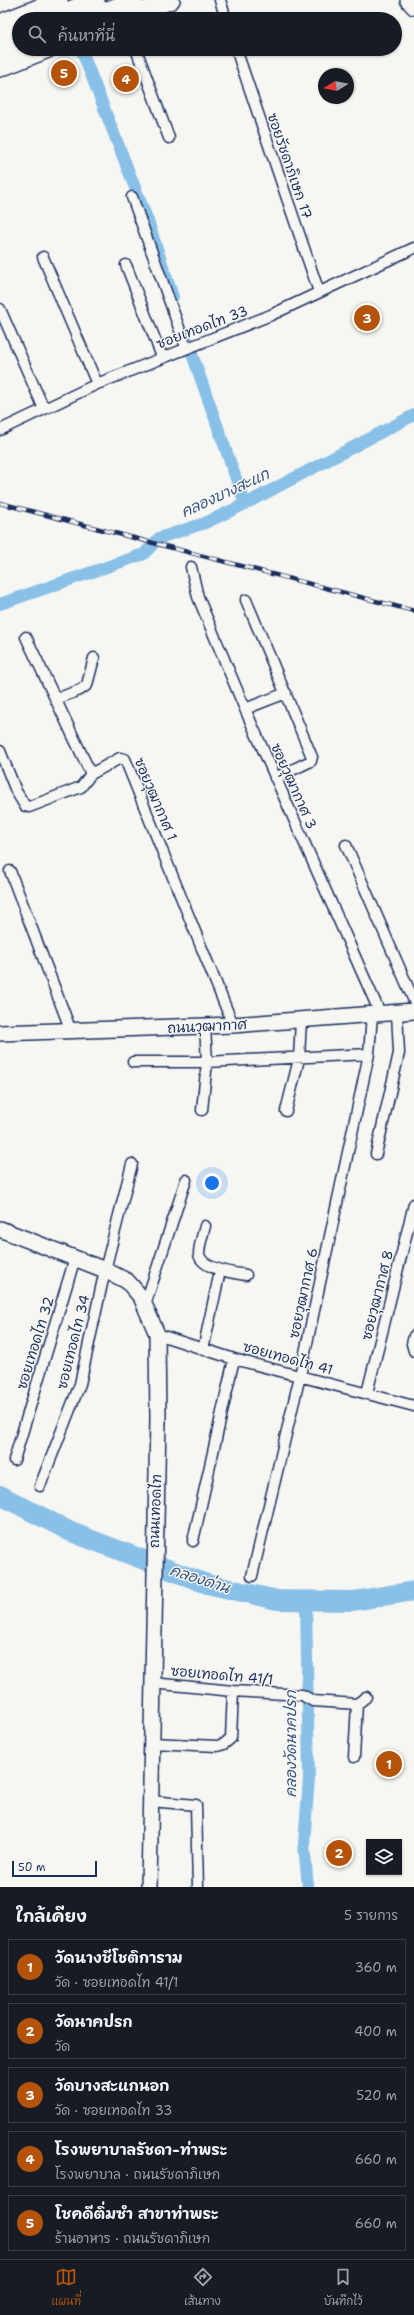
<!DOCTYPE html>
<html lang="th">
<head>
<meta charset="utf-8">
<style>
	body { margin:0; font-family:"Shantell Sans","Playpen Sans Thai",sans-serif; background:#20242c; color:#f1f3f6 }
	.controls { position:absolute; right:12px; bottom:12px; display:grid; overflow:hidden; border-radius:0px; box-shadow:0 1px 3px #0004 }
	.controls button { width:36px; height:36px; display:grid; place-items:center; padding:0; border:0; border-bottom:1px solid #363941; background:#171b24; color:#f1f3f6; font:20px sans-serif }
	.compass { position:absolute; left:318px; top:68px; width:36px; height:36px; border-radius:50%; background:#171b24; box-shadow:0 1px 3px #0004; rotate:260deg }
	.scale { position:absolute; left:12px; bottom:10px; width:85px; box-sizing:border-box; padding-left:4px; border:2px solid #1b2f5e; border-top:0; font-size:11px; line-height:14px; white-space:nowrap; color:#1b2f5e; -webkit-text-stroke:3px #f6f6f2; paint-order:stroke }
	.you { position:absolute; left:212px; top:1183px; width:14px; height:14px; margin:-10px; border:3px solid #fff; border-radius:50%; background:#1a73e8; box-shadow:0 0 0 6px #1a73e833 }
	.badge { display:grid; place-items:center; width:26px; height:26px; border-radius:50%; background:#b45309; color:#fff; font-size:13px; font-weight:700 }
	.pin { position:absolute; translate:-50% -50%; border:2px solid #fff; box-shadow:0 1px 4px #0006 }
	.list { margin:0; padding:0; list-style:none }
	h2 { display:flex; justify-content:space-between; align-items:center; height:52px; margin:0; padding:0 16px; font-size:17px }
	h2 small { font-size:13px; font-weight:400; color:#9ea1a6 }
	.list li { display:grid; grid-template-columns:26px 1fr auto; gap:12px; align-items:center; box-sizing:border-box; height:56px; margin:0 8px 8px; padding:0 8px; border:1px solid #363941; border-radius:0px }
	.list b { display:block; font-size:15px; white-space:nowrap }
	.list p { margin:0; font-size:13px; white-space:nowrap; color:#9ea1a6 }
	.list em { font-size:13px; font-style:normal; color:#9ea1a6 }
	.icon { flex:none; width:22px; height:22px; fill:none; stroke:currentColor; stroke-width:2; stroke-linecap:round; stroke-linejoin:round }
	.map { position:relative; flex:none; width:414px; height:1887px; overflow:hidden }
	.search { position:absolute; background:#171b24; box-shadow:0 1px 3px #0004; left:12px; right:12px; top:12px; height:44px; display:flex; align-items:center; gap:10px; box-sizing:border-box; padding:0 14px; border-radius:22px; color:#9ea1a6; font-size:15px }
	.sheet { height:372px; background:#171b24 }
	nav { display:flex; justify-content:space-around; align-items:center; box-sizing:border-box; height:56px; border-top:1px solid #363941; background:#171b24; font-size:11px; color:#9ea1a6 }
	nav a { display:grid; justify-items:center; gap:2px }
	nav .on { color:#b45309 }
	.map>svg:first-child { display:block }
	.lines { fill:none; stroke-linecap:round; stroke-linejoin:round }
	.canal { stroke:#89c0e7; stroke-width:12 }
	.river { stroke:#89c0e7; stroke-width:20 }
	.street-casing { stroke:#1b2f5e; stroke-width:13 }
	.secondary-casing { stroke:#1b2f5e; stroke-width:18 }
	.primary-casing { stroke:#1b2f5e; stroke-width:20 }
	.street { stroke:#f6f6f2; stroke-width:10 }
	.secondary { stroke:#f6f6f2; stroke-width:15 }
	.primary { stroke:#f6f6f2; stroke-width:17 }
	.rail-casing { stroke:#1b2f5e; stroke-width:4.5 }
	.rail { stroke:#f6f6f2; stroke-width:3; stroke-dasharray:9; stroke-linecap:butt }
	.labels { text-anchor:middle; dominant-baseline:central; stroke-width:3; stroke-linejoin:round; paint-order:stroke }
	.street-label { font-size:14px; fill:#1b2f5e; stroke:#f6f6f2 }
	.water-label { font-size:15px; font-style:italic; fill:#365380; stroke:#f6f6f2 }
</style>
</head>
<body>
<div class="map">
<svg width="414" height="1887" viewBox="0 0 414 1887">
	<rect width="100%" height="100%" fill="#f6f6f2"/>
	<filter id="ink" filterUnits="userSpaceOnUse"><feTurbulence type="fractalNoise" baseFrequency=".025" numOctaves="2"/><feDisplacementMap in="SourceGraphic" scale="8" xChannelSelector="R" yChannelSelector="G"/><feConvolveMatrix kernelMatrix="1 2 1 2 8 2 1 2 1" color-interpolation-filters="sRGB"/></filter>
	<g filter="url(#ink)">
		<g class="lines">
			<path class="canal" d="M81 49 148 221 173 297
				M186 337 245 504
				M0 604 144 554 159 538 205 523 245 504 414 415
				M306 1600 309 1778 304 1844 308 1887"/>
			<path class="river" d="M0 1495 71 1532 207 1584 277 1600 353 1601 414 1591"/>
			<defs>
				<path id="street" d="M220 0 226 19
					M136 49 169 138
					M236 49 319 292
					M132 197 186 347
					M43 257 97 384
					M126 265 162 357
					M0 309 44 409
					M0 430 97 384 271 315 414 248
					M191 567 198 597 245 709 380 1013
					M246 600 312 757 311 761 275 778
					M26 637 91 774 120 758 125 759 233 1025
					M56 699 80 690 87 685 94 658
					M245 709 286 693
					M0 751 16 791 25 806 29 807 81 787 91 774
					M346 845 414 1001
					M10 871 71 1031
					M133 1062H207L369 1054
					M202 1110 207 1062 205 1026
					M286 1111 299 1059 301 1019
					M376 1154 399 1053 397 1012
					M205 1226C203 1234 199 1245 199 1254 201 1269 234 1273 246 1275
					M145 1305 186 1180
					M157 1334 234 1359 414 1406
					M414 1336 412 1344 414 1351
					M203 1350 220 1271
					M367 1393 414 1204
					M14 1460 75 1258
					M40 1486 80 1384 105 1270 132 1164
					M193 1541 234 1359
					M252 1576 300 1376 369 1054 372 1014
					M152 1683 233 1691 302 1695 313 1701 357 1704 366 1697
					M151 1743 217 1746 224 1744 231 1738 233 1691
					M354 1757 357 1704
					M150 1801 196 1805 198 1887"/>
				<path id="secondary" d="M408 0 414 7
					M0 1033 233 1025 414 1011
					M0 1229 105 1270 127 1281 141 1297 157 1334 158 1419 149 1887"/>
				<path id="primary" d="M46 19 96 0
					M85 19 134 0
					M124 19 171 0
					M0 23 59 0
					M0 37 19 29
					M0 52 19 44
					M0 68 48 49"/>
			</defs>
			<use href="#street" class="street-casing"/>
			<use href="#secondary" class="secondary-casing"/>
			<use href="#primary" class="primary-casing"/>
			<use href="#street" class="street"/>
			<use href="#secondary" class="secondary"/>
			<use href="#primary" class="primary"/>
			<defs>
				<path id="rail" d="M0 503 414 611"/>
			</defs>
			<use href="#rail" class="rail-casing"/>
			<use href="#rail" class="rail"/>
		</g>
	</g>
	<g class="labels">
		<g class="street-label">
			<text transform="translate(290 166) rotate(71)">ซอยรัชดาภิเษก 17</text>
			<text transform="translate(202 327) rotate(-21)">ซอยเทอดไท 33</text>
			<text transform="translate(294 786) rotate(66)">ซอยวุฒากาศ 3</text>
			<text transform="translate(156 799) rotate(67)">ซอยวุฒากาศ 1</text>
			<text transform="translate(207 1026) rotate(-3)">ถนนวุฒากาศ</text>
			<text transform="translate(303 1293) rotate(-78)">ซอยวุฒากาศ 6</text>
			<text transform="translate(377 1295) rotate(-76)">ซอยวุฒากาศ 8</text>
			<text transform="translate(73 1342) rotate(-76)">ซอยเทอดไท 34</text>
			<text transform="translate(35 1343) rotate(-73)">ซอยเทอดไท 32</text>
			<text transform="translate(288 1358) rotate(15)">ซอยเทอดไท 41</text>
			<text transform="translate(155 1511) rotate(-88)">ถนนเทอดไท</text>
			<text transform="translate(222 1675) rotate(5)">ซอยเทอดไท 41/1</text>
		</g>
		<g class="water-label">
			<text transform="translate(225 493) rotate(-25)">คลองบางสะแก</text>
			<text transform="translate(200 1579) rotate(18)">คลองด่าน</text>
			<text transform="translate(291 1744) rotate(-90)">คลองวัดนาคปรก</text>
		</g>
	</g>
</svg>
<div class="controls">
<button><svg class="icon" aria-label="layers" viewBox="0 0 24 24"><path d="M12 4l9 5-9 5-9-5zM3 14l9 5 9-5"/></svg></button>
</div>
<svg class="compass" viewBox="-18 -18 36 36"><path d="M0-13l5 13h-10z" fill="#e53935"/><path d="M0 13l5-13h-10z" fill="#9ea1a6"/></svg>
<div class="scale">50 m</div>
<div class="you"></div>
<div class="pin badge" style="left:389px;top:1764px">1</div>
<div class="pin badge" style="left:339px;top:1853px">2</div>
<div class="pin badge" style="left:367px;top:318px">3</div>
<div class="pin badge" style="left:126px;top:79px">4</div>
<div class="pin badge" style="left:64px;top:73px">5</div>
<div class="search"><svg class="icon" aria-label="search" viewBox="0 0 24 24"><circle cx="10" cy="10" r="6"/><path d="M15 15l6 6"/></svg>ค้นหาที่นี่</div>
</div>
<section class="sheet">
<h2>ใกล้เคียง<small>5 รายการ</small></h2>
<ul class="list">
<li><span class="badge">1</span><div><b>วัดนางชีโชติการาม</b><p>วัด · ซอยเทอดไท 41/1</p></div><em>360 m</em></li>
<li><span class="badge">2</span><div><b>วัดนาคปรก</b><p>วัด</p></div><em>400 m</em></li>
<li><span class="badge">3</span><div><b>วัดบางสะแกนอก</b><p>วัด · ซอยเทอดไท 33</p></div><em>520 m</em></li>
<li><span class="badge">4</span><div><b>โรงพยาบาลรัชดา-ท่าพระ</b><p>โรงพยาบาล · ถนนรัชดาภิเษก</p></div><em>660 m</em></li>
<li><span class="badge">5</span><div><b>โชคดีติ่มซำ สาขาท่าพระ</b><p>ร้านอาหาร · ถนนรัชดาภิเษก</p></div><em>660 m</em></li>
</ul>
</section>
<nav>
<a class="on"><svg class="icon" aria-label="map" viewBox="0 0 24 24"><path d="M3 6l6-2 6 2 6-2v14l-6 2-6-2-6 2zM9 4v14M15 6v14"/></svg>แผนที่</a>
<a><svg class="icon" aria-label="directions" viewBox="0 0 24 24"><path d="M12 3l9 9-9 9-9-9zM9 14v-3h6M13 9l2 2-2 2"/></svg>เส้นทาง</a>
<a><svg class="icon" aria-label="saved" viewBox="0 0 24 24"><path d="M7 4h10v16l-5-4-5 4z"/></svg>บันทึกไว้</a>
</nav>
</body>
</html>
